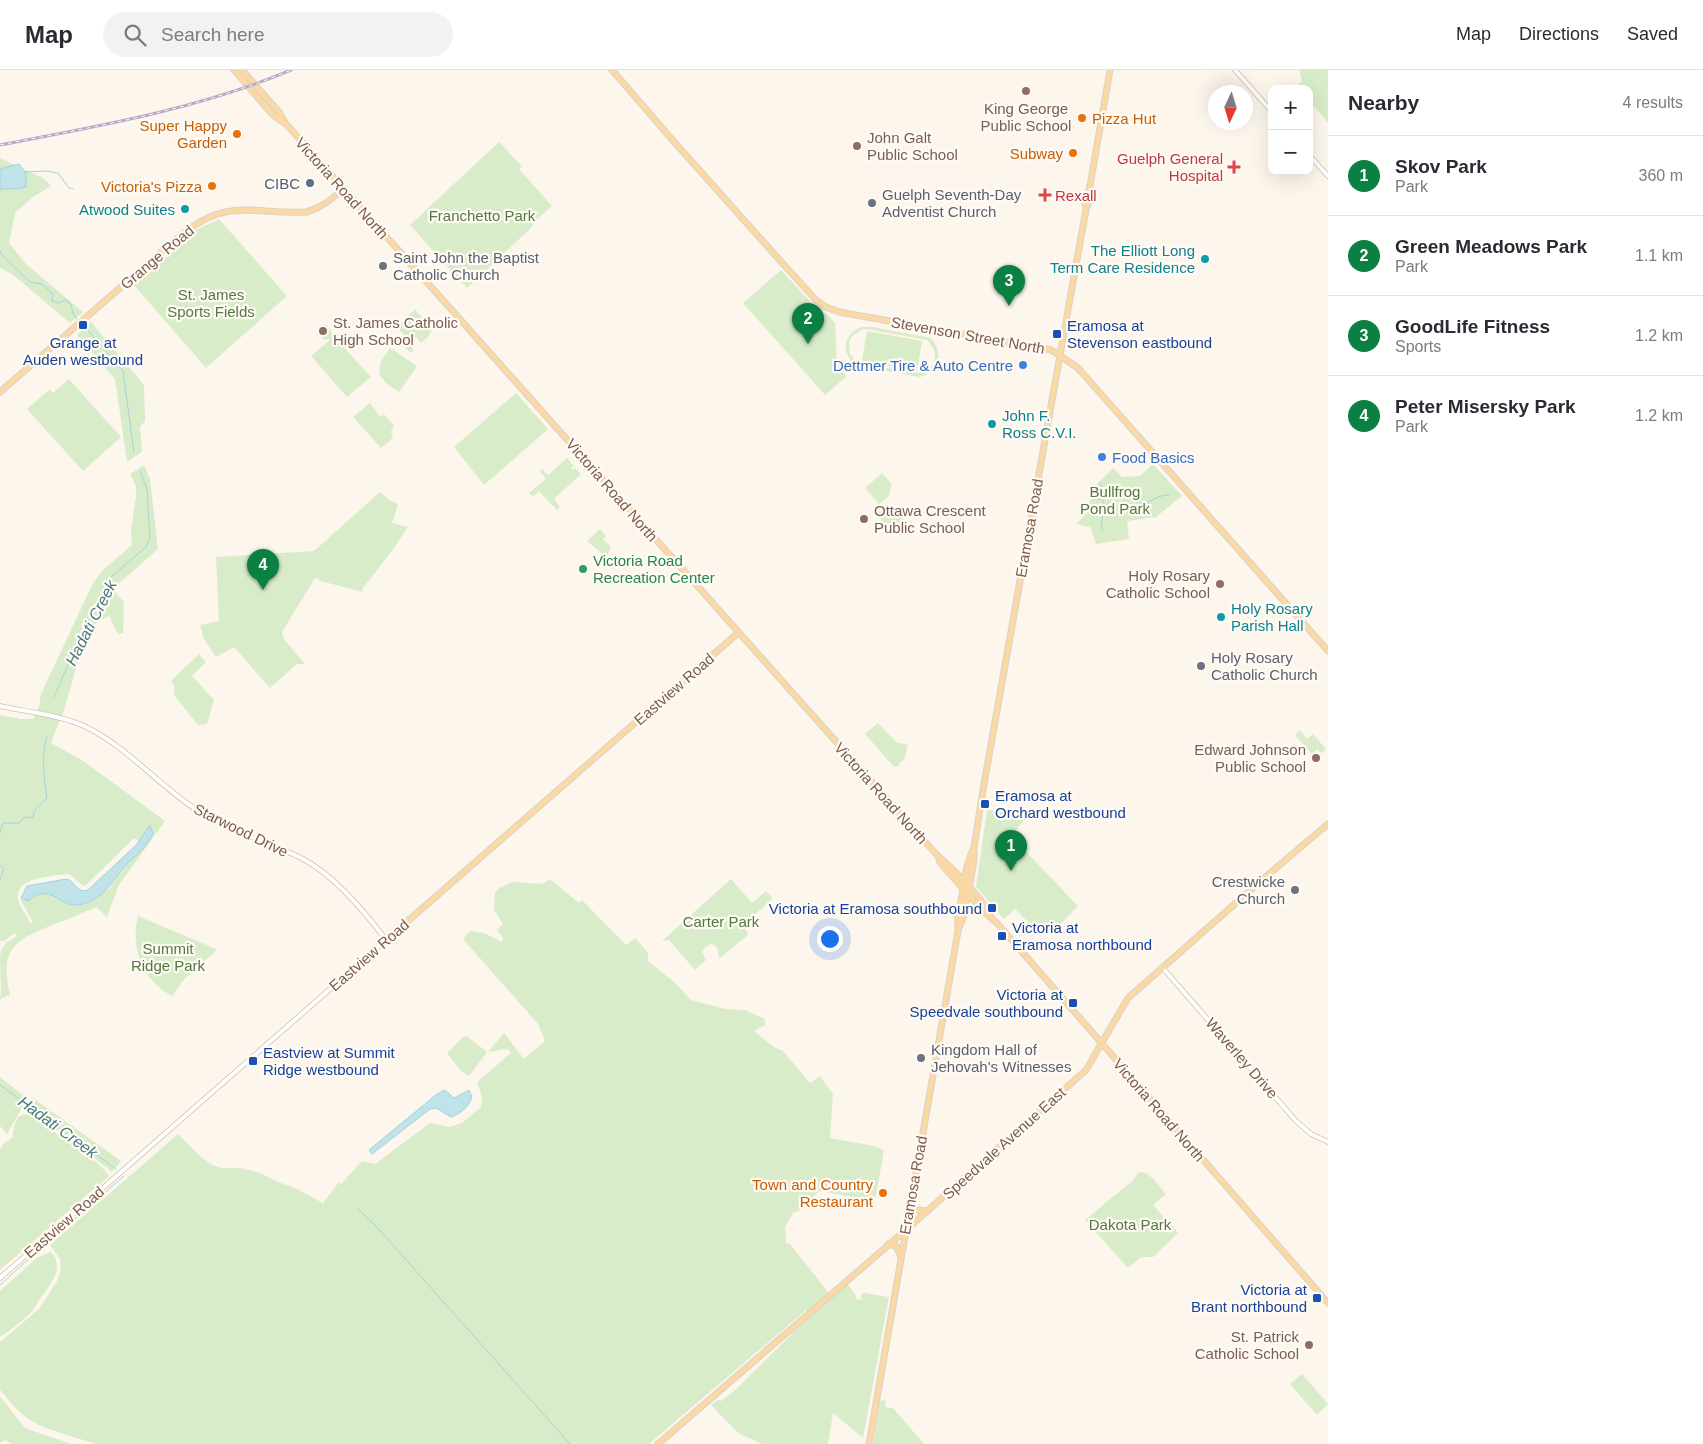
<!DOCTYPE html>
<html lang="en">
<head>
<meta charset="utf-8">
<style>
	body { margin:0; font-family:Helvetica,sans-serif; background:#f2f2f3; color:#2b2b33 }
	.controls { position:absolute; right:15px; top:15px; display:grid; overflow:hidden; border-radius:10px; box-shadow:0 5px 20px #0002 }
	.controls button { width:45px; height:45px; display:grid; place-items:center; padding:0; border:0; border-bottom:1px solid #e1e1e2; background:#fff; color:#2b2b33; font:25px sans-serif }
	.compass { position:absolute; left:1208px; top:15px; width:45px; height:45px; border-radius:50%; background:#fff; box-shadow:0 5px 20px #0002; rotate:184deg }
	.you { position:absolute; left:829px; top:868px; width:18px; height:18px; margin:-12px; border:4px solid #fff; border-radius:50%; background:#1a73e8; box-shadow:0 0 0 8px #1a73e833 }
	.badge { display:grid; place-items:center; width:32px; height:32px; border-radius:50%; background:#0b8043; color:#fff; font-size:16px; font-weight:700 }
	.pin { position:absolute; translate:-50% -41px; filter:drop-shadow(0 1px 2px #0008) }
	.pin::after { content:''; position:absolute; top:26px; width:18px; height:15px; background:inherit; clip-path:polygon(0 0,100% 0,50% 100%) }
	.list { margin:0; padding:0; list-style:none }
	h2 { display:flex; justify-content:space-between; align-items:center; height:65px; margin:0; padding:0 20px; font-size:21px }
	h2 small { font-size:16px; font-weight:400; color:#7c7c81 }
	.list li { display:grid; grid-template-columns:32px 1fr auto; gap:15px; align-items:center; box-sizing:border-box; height:80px; padding:0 20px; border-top:1px solid #e1e1e2 }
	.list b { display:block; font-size:19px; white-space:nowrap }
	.list p { margin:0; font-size:16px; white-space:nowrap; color:#7c7c81 }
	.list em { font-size:16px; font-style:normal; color:#7c7c81 }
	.icon { flex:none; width:28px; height:28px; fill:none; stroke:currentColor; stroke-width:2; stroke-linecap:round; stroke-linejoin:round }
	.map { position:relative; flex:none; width:1328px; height:1374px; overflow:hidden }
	header { display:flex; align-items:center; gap:30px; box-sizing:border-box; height:70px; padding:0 25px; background:#fff; border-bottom:1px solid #e1e1e2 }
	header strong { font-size:24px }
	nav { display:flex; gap:28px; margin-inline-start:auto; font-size:18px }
	.search { width:350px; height:45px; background:#f2f2f3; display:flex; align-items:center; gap:12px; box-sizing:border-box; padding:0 18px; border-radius:28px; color:#7c7c81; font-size:19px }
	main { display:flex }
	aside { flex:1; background:#fff }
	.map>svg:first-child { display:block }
	.green { fill:#d8ecc9; fill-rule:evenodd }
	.water { fill:#bfe3e8; stroke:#a5d3da }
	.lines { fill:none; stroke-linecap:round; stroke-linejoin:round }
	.stream { stroke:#a5d3da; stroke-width:1 }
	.minor-casing { stroke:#d1beb0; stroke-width:5.5 }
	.major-casing { stroke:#dad1cd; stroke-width:7 }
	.minor { stroke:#fff; stroke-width:4 }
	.major { stroke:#fbd9a5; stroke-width:5 }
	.rail-casing { stroke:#b9a8c9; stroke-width:3 }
	.rail { stroke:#fffaf3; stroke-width:1; stroke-dasharray:4; stroke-linecap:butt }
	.education-dot { fill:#8d6e63; stroke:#fffaf3; stroke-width:2 }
	.food-dot { fill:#e8710a; stroke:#fffaf3; stroke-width:2 }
	.health-dot { fill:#e0444e; stroke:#fffaf3; stroke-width:2 }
	.service-dot { fill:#5c6f8a; stroke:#fffaf3; stroke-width:2 }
	.worship-dot { fill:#6b7280; stroke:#fffaf3; stroke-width:2 }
	.culture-dot { fill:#0f9aa8; stroke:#fffaf3; stroke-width:2 }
	.transit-dot { fill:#1a4fb4; stroke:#fffaf3; stroke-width:2 }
	.shop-dot { fill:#3f7fe0; stroke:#fffaf3; stroke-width:2 }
	.leisure-dot { fill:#2e9e5b; stroke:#fffaf3; stroke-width:2 }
	.labels { text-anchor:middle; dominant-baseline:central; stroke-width:4.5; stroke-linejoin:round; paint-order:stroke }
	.education-label { font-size:15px; fill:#785e54; stroke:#fffaf3; text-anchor:start }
	.food-label { font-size:15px; fill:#c56008; stroke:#fffaf3; text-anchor:end }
	.health-label { font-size:15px; fill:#be3a42; stroke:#fffaf3; text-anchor:end }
	.service-label { font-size:15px; fill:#4e5e75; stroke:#fffaf3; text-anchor:end }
	.street-label { font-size:15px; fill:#7a5c4d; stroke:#fffaf3 }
	.worship-label { font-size:15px; fill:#5b616d; stroke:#fffaf3; text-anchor:start }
	.culture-label { font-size:15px; fill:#0d838f; stroke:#fffaf3; text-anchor:end }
	.park-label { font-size:15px; fill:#537a41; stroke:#fffaf3 }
	.transit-label { font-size:15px; fill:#164399; stroke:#fffaf3; text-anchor:start }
	.shop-label { font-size:15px; fill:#366cbe; stroke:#fffaf3; text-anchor:end }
	.leisure-label { font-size:15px; fill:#27864d; stroke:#fffaf3; text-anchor:start }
	.water-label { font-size:16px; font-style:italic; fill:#437c86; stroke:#fffaf3 }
</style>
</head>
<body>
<header>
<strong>Map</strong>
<div class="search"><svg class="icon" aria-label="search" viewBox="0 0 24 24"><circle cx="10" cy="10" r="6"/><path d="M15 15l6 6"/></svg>Search here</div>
<nav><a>Map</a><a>Directions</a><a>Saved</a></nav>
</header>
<main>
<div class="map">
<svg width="1328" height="1374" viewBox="0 0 1328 1374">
	<rect width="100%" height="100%" fill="#fdf6ec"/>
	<path class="green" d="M1299 0H1328V53L1315 37 1309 41V19H1294L1302 10Z
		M499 72 522 96 519 99 552 136 533 153 532 157 467 218 410 155Z
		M0 88 43 108 51 116 33 127 15 143 9 173 26 194 83 242 70 253 12 204 0 198Z
		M219 149 287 226 206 298 134 215 188 169 194 161Z
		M781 200 817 239 829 246 835 253 837 295 847 306 825 325 743 233Z
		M416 239 417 242 432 259 428 267 421 273 416 267 409 273 414 280 411 283 400 273 397 276 385 274V272L383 273 373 262 380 270 388 264 396 273 404 265 396 256Z
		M91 252 144 315 145 351 140 357 142 382 127 392 115 309 77 265Z
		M326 254 334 267 371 307 347 327 311 286 330 270 322 269 325 260 323 256Z
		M862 257H873L930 268C945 281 939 303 920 307L856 295C840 283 843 263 862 257ZM863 259 872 260 927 270C940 282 937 301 918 303L862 294 855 290 850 284 849 272 852 266Z
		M867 261 922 271 917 301 862 291Z
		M390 278 417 296 399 322 388 315 379 305 381 291Z
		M69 309 121 367 83 401 27 339 50 319 53 323Z
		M516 323 548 359 484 415 454 377Z
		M370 333 380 347 384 344 394 356 391 361 393 368 381 378 353 347Z
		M567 388 574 396 571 398 573 400 575 398 581 404 554 429 560 437 557 440 539 421 533 427 529 423 546 409 540 401 542 399 548 405Z
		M1153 394 1182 426 1156 447 1127 451 1129 469 1096 474 1090 457 1076 454 1086 444 1087 445 1092 419 1113 398 1122 407 1140 406Z
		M144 395 150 409 158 479 116 516V523L124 532 123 563 118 564 109 546 95 554 84 571 64 640 51 673 82 690 165 751 119 815 107 847 96 837C81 844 65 850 50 856 12 871 0 881 10 925L2 928 0 931V925L1 926 0 889 1 880 7 872 17 866 15 863 4 871H0V645L21 649H33L39 636 41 624 93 513 102 501 132 475 131 460 136 426V416L130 404ZM150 756 143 779 130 791 109 819 68 834C54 824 42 819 28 831L21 828V831L33 852 31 854C27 846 20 837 18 829 14 807 54 806 68 804 76 806 77 814 85 816L134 768 139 771Z
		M882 403 892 414 889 426 879 434 865 418Z
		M380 422 389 430 398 434 392 453 408 457 394 478 363 518 362 522 321 511 315 508 282 562 284 569 305 594H297L270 618 234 577 216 587 204 569 200 555 219 551 216 487 314 481Z
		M887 436 899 439 904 450 886 460 878 443Z
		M600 459 606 466 603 469 611 477 606 487 587 471Z
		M199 584 206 592 192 606 214 630 207 654 198 655 174 625V615L171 611Z
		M878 653 896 672 908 675 904 690 900 692 899 696 894 697 865 664Z
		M1300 660 1307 669 1313 664 1326 679 1321 683 1317 679 1312 684 1295 665Z
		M987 740 1028 746 1011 766 1078 836 1050 865 1038 852 1032 856 1015 839 1004 849 976 817Z
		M550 809 579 833 582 830 626 875 635 868 648 883V891L674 912 691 930 725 939 745 940 765 949V955L754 961 774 977 783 981 810 1013 820 1006 833 1024 830 1068 874 1076 884 1080 875 1131 819 1121 802 1139 793 1143 785 1157 786 1173 790 1174 832 1227 848 1214 856 1226 855 1229 861 1230V1225L864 1223 889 1227 863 1368 833 1343 828 1374H762L738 1363 711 1335 718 1330 721 1331 734 1321 792 1264V1263L809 1248 806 1240 649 1374H96C75 1367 48 1361 30 1350 18 1343 9 1330 0 1320V1272L40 1238 57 1211 61 1200 60 1189 50 1175 178 1064 200 1086 212 1095 221 1098H241L260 1103 276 1111 297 1119 323 1133 339 1112 342 1114 348 1106 362 1091 375 1094 430 1053 450 1057 462 1053 481 1037 482 1027 477 1012 511 983 507 979 488 982 504 963 524 989 545 971 538 954 463 869 470 861 484 863 502 872 503 867 497 860 503 854 494 840 495 823 499 818 513 812 542 814Z
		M731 809 752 833 766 821 773 828 749 850 746 860 748 865 719 889C718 882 720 876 711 874L705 877 702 882 706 890 695 900 669 870 662 871Z
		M138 846 216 879 215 882 186 907 172 926C142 910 130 877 138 846Z
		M464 966 468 967 487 982 469 1006 461 1001 447 983Z
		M0 1007 29 1030 19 1043 7 1064 0 1056Z
		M33 1028 121 1091 112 1102C88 1082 63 1065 38 1047 34 1044 29 1043 25 1040Z
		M25 1044 33 1047C50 1060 100 1090 109 1106L0 1200V1079L3 1074 12 1068 14 1057 18 1047Z
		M1139 1102C1150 1101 1158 1115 1166 1124L1153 1135 1178 1163 1153 1187H1141L1128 1198 1085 1150 1132 1111Z
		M51 1182C66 1198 49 1216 39 1230 37 1233 36 1237 33 1240 27 1248 9 1261 0 1267V1221L38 1187Z
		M1302 1304 1328 1334 1317 1345 1290 1314Z
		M0 1326 25 1358 71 1374H11L6 1370 0 1373Z
		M882 1330 886 1331 885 1337 893 1338 924 1374H873L880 1331Z"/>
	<path class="water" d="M19 94 26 103V117C15 121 7 117 0 120V99Z
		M150 755 153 764C150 769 146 775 142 780 138 784 133 788 128 793 113 810 102 833 77 835 58 836 51 812 28 831L21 828 27 816 66 809C76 811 76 824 88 820L136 775Z
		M445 1020 454 1028 469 1020 472 1027C469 1037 460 1044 451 1047L436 1038 430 1039 372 1084 369 1080 437 1024Z"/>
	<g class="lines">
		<path class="stream" d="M25 102 47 101 58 103 69 118 73 119
			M0 181 1 184 30 212 42 214 53 224 52 231 59 233 65 230 70 233 74 245 77 249
			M86 258 123 301 134 383
			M1100 413 1109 427
			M1093 429C1106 431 1109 423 1120 423 1129 423 1133 433 1142 433 1153 433 1155 425 1169 425
			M1102 460C1100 450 1106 441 1103 430
			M54 627 73 583 110 508 146 477 150 467 147 419 140 401
			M0 763 3 753H20L23 748 33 747 34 741 47 728C44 708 41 686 47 666
			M0 795 4 799 0 810
			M0 1015 116 1099
			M358 1139 375 1155 570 1374
			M50 1171 124 1106
			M0 1215 43 1176"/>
		<defs>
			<path id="minor" d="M1235 0 1272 42
				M1309 85 1328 106
				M0 636C28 642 59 645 84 656 129 677 161 719 203 744 234 763 270 772 303 789 333 805 365 842 386 870L0 1208
				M1162 897 1296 1051 1311 1064 1328 1072"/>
			<path id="major" d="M234 0 273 45 287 55 937 785C955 801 980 825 991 846
				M242 0 279 42 286 54
				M612 0 676 74 785 196 816 230 826 237 839 242 1051 280 1059 285 1078 298 1328 581
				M1086 140 1088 135 1090 117
				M0 322 181 165C229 126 252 145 306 142 321 138 331 130 343 119
				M939 790 943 796 982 840 997 853 1328 1233
				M959 858 963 848 969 818 974 790V777L984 714 1079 178 1086 140 1085 133 1090 116 1110 0
				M386 870 738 563
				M910 1135 914 1140 926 1141
				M888 1174 896 1176 900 1185
				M658 1374 899 1166 1086 1000 1128 928 1262 810 1328 754
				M869 1374 958 861V848L967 796 973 779"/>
		</defs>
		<use href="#minor" class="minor-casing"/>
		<use href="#major" class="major-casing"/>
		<use href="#minor" class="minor"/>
		<use href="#major" class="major"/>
		<defs>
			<path id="rail" d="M0 75C99 56 198 39 291 0"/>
		</defs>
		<use href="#rail" class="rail-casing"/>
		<use href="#rail" class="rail"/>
	</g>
	<g class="education-dot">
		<circle cx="1026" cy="21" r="5"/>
		<circle cx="857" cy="76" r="5"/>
		<circle cx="323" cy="261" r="5"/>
		<circle cx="864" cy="449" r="5"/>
		<circle cx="1220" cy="514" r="5"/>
		<circle cx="1316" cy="688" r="5"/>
		<circle cx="1309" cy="1275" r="5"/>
	</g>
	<g class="food-dot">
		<circle cx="1082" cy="48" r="5"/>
		<circle cx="237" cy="64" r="5"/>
		<circle cx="1073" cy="83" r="5"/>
		<circle cx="212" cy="116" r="5"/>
		<circle cx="883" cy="1123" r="5"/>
	</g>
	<g class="health-dot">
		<path d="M1231.5 89.5h5v5h5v5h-5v5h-5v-5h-5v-5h5z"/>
		<path d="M1042.5 117.5h5v5h5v5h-5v5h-5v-5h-5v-5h5z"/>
	</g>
	<circle class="service-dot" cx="310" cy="113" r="5"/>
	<g class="worship-dot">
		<circle cx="872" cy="133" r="5"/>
		<circle cx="383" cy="196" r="5"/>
		<circle cx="1201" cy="596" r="5"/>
		<circle cx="1295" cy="820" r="5"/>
		<circle cx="921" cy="988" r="5"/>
	</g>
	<g class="culture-dot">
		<circle cx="185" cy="139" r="5"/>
		<circle cx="1205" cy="189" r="5"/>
		<circle cx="992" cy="354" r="5"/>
		<circle cx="1221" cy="547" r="5"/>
	</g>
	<g class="transit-dot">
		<rect x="78" y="250" width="10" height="10" rx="2.5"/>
		<rect x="1052" y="259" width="10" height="10" rx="2.5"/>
		<rect x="980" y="729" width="10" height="10" rx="2.5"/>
		<rect x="987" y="833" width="10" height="10" rx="2.5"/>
		<rect x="997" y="861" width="10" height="10" rx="2.5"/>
		<rect x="1068" y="928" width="10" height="10" rx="2.5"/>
		<rect x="248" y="986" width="10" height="10" rx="2.5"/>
		<rect x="1312" y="1223" width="10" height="10" rx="2.5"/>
	</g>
	<g class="shop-dot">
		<circle cx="1023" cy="295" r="5"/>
		<circle cx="1102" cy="387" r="5"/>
	</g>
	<circle class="leisure-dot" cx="583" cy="499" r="5"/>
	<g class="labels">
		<g class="education-label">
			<text x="1026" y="38" text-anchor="middle">King George<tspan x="1026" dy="17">Public School</tspan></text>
			<text x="867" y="67">John Galt<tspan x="867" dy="17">Public School</tspan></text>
			<text x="333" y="252">St. James Catholic<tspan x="333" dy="17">High School</tspan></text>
			<text x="874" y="440">Ottawa Crescent<tspan x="874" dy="17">Public School</tspan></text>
			<text x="1210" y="505" text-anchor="end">Holy Rosary<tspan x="1210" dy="17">Catholic School</tspan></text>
			<text x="1306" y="679" text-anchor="end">Edward Johnson<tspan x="1306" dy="17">Public School</tspan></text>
			<text x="1299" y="1266" text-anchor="end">St. Patrick<tspan x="1299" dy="17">Catholic School</tspan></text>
		</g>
		<g class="food-label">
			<text x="1092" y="48" text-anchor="start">Pizza Hut</text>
			<text x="227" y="55">Super Happy<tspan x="227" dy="17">Garden</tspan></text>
			<text x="1063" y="83">Subway</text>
			<text x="202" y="116">Victoria's Pizza</text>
			<text x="873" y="1114">Town and Country<tspan x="873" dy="17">Restaurant</tspan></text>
		</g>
		<g class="health-label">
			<text x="1223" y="88">Guelph General<tspan x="1223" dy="17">Hospital</tspan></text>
			<text x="1055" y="125" text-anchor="start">Rexall</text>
		</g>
		<g class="service-label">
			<text x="300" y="113">CIBC</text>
		</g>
		<g class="street-label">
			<text transform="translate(342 118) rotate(48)">Victoria Road North</text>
			<text transform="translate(157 187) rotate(-40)">Grange Road</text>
			<text transform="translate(968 265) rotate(10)">Stevenson Street North</text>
			<text transform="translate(612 420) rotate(49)">Victoria Road North</text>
			<text transform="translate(1029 458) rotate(-80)">Eramosa Road</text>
			<text transform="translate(674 619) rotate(-41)">Eastview Road</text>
			<text transform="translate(881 723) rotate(48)">Victoria Road North</text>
			<text transform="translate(241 760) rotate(26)">Starwood Drive</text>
			<text transform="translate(369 885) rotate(-41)">Eastview Road</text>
			<text transform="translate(1242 988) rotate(49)">Waverley Drive</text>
			<text transform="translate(1159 1040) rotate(49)">Victoria Road North</text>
			<text transform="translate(1004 1073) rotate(-42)">Speedvale Avenue East</text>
			<text transform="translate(913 1115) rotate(-80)">Eramosa Road</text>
			<text transform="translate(64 1152) rotate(-41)">Eastview Road</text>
		</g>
		<g class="worship-label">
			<text x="882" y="124">Guelph Seventh-Day<tspan x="882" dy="17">Adventist Church</tspan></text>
			<text x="393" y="187">Saint John the Baptist<tspan x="393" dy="17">Catholic Church</tspan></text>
			<text x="1211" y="587">Holy Rosary<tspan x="1211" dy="17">Catholic Church</tspan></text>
			<text x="1285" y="811" text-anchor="end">Crestwicke<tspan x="1285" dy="17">Church</tspan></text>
			<text x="931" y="979">Kingdom Hall of<tspan x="931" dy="17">Jehovah's Witnesses</tspan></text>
		</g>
		<g class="culture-label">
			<text x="175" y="139">Atwood Suites</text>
			<text x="1195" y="180">The Elliott Long<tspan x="1195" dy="17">Term Care Residence</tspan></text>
			<text x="1002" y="345" text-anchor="start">John F.<tspan x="1002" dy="17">Ross C.V.I.</tspan></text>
			<text x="1231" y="538" text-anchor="start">Holy Rosary<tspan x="1231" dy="17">Parish Hall</tspan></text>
		</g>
		<g class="park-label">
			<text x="482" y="145">Franchetto Park</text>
			<text x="211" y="224">St. James<tspan x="211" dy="17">Sports Fields</tspan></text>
			<text x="1115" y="421">Bullfrog<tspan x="1115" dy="17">Pond Park</tspan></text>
			<text x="721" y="851">Carter Park</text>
			<text x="168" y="878">Summit<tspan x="168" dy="17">Ridge Park</tspan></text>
			<text x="1130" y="1154">Dakota Park</text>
		</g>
		<g class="transit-label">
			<text x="1067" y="255">Eramosa at<tspan x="1067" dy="17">Stevenson eastbound</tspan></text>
			<text x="83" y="272" text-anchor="middle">Grange at<tspan x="83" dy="17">Auden westbound</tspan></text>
			<text x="995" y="725">Eramosa at<tspan x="995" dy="17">Orchard westbound</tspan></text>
			<text x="982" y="838" text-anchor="end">Victoria at Eramosa southbound</text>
			<text x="1012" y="857">Victoria at<tspan x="1012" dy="17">Eramosa northbound</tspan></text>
			<text x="1063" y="924" text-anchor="end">Victoria at<tspan x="1063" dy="17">Speedvale southbound</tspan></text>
			<text x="263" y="982">Eastview at Summit<tspan x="263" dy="17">Ridge westbound</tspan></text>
			<text x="1307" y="1219" text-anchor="end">Victoria at<tspan x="1307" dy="17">Brant northbound</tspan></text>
		</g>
		<g class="shop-label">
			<text x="1013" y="295">Dettmer Tire &amp; Auto Centre</text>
			<text x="1112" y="387" text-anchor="start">Food Basics</text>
		</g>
		<g class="leisure-label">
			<text x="593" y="490">Victoria Road<tspan x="593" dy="17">Recreation Center</tspan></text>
		</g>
		<g class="water-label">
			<text transform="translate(91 553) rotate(-63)">Hadati Creek</text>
			<text transform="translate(58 1057) rotate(36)">Hadati Creek</text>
		</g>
	</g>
</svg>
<div class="controls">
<button>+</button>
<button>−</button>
</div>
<svg class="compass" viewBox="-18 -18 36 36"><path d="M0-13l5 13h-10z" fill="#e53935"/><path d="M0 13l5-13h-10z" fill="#7c7c81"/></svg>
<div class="you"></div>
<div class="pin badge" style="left:1011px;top:801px">1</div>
<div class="pin badge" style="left:808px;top:274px">2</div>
<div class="pin badge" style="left:1009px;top:236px">3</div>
<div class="pin badge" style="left:263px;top:520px">4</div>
</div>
<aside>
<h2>Nearby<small>4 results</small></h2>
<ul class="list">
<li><span class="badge">1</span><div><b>Skov Park</b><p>Park</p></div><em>360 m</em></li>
<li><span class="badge">2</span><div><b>Green Meadows Park</b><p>Park</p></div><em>1.1 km</em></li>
<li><span class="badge">3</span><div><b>GoodLife Fitness</b><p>Sports</p></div><em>1.2 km</em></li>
<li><span class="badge">4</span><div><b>Peter Misersky Park</b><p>Park</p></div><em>1.2 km</em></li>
</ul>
</aside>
</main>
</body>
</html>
